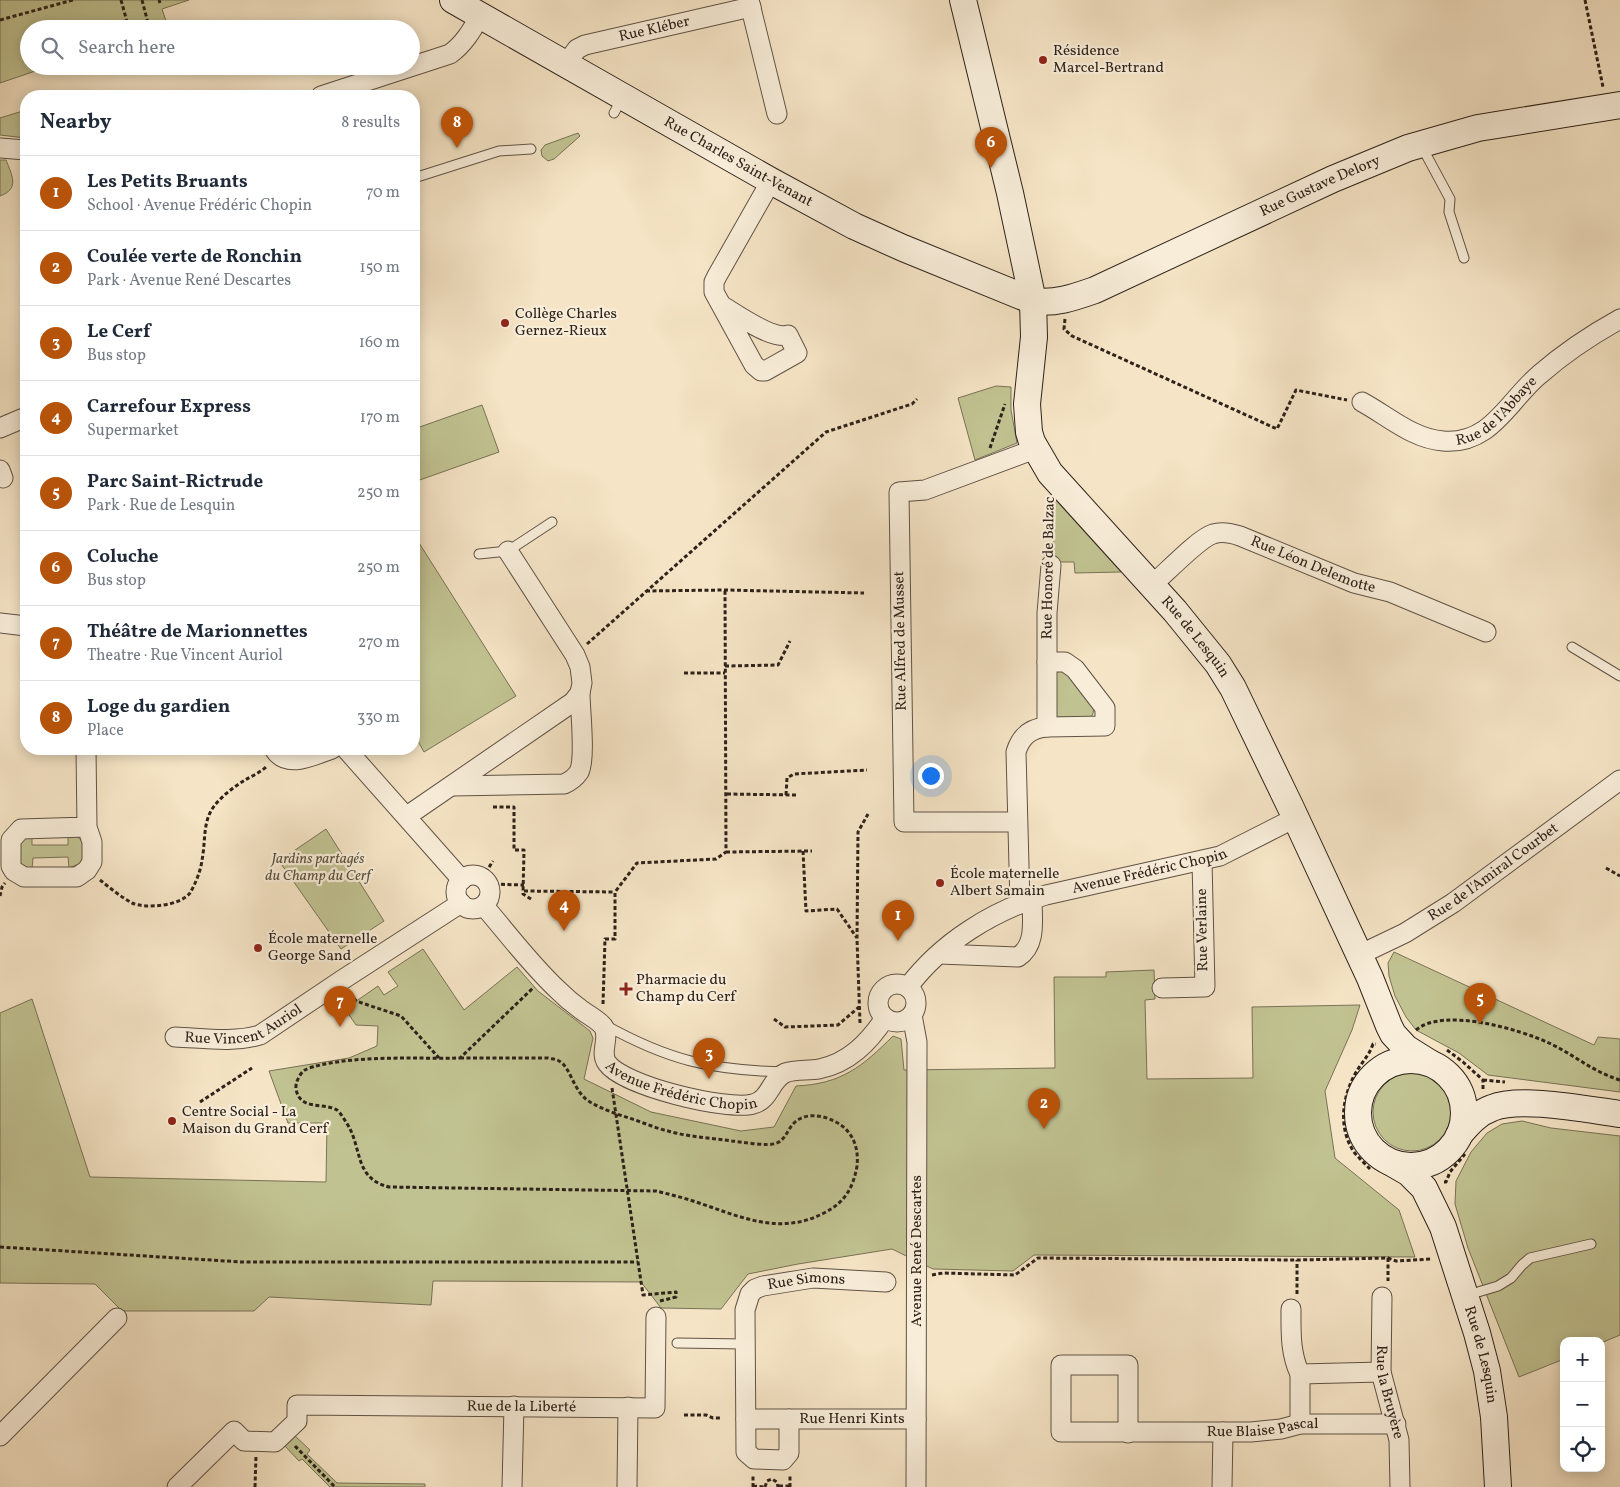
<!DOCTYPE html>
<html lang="en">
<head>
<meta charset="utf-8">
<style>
	body { margin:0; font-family:Vollkorn,serif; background:#f6f6f7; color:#1f2937 }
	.controls { position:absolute; right:15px; bottom:15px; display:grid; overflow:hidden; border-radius:10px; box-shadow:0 2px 12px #0003 }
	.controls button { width:45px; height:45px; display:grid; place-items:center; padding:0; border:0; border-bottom:1px solid #e0e1e3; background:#fff; color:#1f2937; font:25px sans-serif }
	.you { position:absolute; left:930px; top:775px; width:18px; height:18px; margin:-12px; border:4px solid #fff; border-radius:50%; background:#1a73e8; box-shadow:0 0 0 8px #1a73e833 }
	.badge { display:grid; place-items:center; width:32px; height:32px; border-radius:50%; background:#b45309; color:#fff; font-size:16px; font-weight:700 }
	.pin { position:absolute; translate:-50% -41px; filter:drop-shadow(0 1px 2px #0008) }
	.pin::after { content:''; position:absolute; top:26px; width:18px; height:15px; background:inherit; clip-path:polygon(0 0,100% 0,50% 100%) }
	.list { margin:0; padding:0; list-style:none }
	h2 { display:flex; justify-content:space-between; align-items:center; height:65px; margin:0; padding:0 20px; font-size:21px }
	h2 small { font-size:16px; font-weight:400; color:#747a83 }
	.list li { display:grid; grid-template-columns:32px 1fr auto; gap:15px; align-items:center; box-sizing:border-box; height:75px; padding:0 20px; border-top:1px solid #e0e1e3 }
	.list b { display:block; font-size:19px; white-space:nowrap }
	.list p { margin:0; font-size:16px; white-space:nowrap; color:#747a83 }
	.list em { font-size:16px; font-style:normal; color:#747a83 }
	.icon { flex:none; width:28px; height:28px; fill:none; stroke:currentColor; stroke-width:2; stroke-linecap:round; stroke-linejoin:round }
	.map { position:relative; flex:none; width:1620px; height:1487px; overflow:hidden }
	.search { position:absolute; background:#fff; box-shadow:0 2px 12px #0003; left:20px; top:20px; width:400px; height:55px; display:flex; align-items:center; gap:12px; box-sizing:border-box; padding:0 18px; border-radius:28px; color:#747a83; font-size:19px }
	.panel { position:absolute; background:#fff; box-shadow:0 2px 12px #0003; left:20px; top:90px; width:400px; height:665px; border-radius:20px }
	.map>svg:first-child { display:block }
	.green { fill:#c1c291; stroke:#787256 }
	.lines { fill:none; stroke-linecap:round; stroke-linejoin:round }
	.lane-casing { stroke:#605245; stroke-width:11 }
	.street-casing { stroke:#605245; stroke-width:21 }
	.secondary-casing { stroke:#2e221a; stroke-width:28 }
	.path { stroke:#2e221a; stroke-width:3; stroke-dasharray:4 2.5; stroke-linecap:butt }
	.lane { stroke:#f8edd9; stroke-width:9 }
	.street { stroke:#f8edd9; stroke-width:19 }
	.secondary { stroke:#f8edd9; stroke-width:26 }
	.poi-dot { fill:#8f2418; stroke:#f8edd9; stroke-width:2 }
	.labels { text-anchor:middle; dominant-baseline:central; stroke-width:4.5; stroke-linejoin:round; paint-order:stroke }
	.street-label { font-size:15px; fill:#2e221a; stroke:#f8edd9 }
	.poi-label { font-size:15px; fill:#2e221a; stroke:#f8edd9; text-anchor:start }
	.park-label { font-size:15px; font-style:italic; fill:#5a523e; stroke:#f8edd9 }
</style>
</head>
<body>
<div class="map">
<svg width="1620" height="1487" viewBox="0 0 1620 1487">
	<rect width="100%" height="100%" fill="#f5e4c5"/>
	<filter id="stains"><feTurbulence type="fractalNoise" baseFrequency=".004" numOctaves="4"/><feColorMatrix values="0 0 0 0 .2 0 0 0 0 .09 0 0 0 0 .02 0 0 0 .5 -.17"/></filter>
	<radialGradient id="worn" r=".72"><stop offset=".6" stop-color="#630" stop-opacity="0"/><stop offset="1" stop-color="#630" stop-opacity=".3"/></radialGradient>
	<path class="green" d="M0 0H189L162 9 168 27 163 29H29V66H50L0 83Z
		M26 110V138L0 135V118Z
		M578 133 580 136 554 159 548 161 542 156 541 150 545 145Z
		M0 160H6C12 175 20 189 0 196Z
		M996 386 1011 387V410L1017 443 975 460 958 398Z
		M482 405 499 452 414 482V429Z
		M1053 497 1121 572 1075 573 1074 562H1054Z
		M414 535 516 696 424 752 414 734Z
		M1066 669 1094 705 1093 714 1090 718 1059 720 1054 713 1055 673 1058 671Z
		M326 829 384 921 341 949 279 861Z
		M32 834V845H68V834C83 838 82 840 86 855L81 863 69 868 68 857 33 858 32 869 25 867 18 860C18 843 16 841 32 834Z
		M423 949 464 1010 517 967 538 991 590 1031 593 1038 584 1079 651 1112 741 1131 774 1127 796 1086C841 1084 862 1067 893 1036L901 1039 904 1070 1055 1068 1054 977H1106V972L1154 970 1155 999 1145 1000 1147 1079 1253 1078 1252 1007 1360 1005 1352 1030 1325 1091 1335 1158 1399 1210 1415 1257 1034 1255 1013 1271 933 1269 892 1249 798 1264 748 1274 721 1309 661 1308 641 1282 433 1281 431 1305 269 1297 254 1311H122L95 1284 0 1283V1013L32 999 90 1177 326 1182 327 1123H288L269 1071 349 1058 377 1046 378 1026 356 1025 345 1009 378 986 384 995 398 986 388 972Z
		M1394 952 1594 1045 1598 1037 1620 1039V1092L1488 1075 1459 1053 1416 1030 1406 1017 1395 996 1389 976 1388 963Z
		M1373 1112a39 39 0 1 1 78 0a39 39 0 1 1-78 0Z
		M1522 1121 1551 1128 1620 1136V1335L1601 1343V1341H1564V1359L1519 1377 1468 1248 1455 1204 1456 1181 1471 1152 1487 1133 1502 1124Z
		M294 1435 310 1450 307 1454 337 1483 425 1484V1487H330L302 1459 299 1461 284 1445Z"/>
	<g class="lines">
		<defs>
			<path id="lane" d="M614 113 621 100
				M1422 147 1450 199 1449 212 1464 258
				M414 178 499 151 531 149
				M479 554 508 551 552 522
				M1572 647 1620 676
				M605 1025C668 1060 710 1070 783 1072
				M1468 1295 1498 1286 1511 1278 1522 1265 1530 1258 1591 1244
				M677 1343 745 1344"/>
			<g id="street">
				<path d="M749 0 777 114"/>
				<path id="s1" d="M565 65 577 49 585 45 751 7"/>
				<path d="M321 96 450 54C464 44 472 30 480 16"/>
				<path d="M0 148 26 150"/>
				<path d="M721 305C736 314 772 340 788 335L797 353 765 371H761L754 365 714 292V282L717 276 771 181"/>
				<path id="s2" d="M1362 402C1388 416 1413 439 1443 441 1491 445 1508 401 1539 375 1564 353 1591 335 1620 319"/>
				<path d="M0 428 26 417"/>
				<path d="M0 470 3 478"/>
				<path id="s3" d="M1152 585C1165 574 1199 538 1213 534 1222 531 1231 533 1240 536L1354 583 1390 592 1486 632"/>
				<path d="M0 623 26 626"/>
				<path d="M1047 662H1065L1075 669 1105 708V726L1047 727"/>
				<path d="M86 749 87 827 92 842V862L87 870 77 877H24L14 871 11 866V840L21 829 87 827"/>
				<path d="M274 749C287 770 314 755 332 749"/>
				<path d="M346 749 462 880"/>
				<path d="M452 786 564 784C571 781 575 778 579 772 586 758 580 710 580 693L582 683 580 667 575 655 508 551"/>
				<path d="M407 816 573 702 580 693"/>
				<path d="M1017 822H904L899 492 925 490 1035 449"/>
				<circle cx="473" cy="892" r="17"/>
				<path d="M1020 904 1016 752C1021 736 1031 728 1047 727V613L1051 565"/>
				<path id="s4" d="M484 906C508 934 531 965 559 991 565 997 572 1003 579 1008 586 1014 597 1019 603 1026 611 1037 599 1052 607 1063 623 1086 727 1111 753 1104 770 1100 770 1080 785 1073 795 1069 808 1071 819 1069 849 1063 869 1042 885 1018"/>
				<path d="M939 954 1018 957C1037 945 1032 919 1032 899"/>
				<path id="s5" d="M1359 955 1405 933 1453 903 1620 780"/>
				<circle cx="897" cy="1003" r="19"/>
				<path id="s6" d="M908 987C941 943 993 910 1046 895L1220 856 1295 818"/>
				<path d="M1162 988 1205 987 1202 861"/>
				<path d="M912 1015 917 1042 916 1487"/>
				<path id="s7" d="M175 1037C203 1038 233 1043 260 1035L342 980 461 903"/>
				<path id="s8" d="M1382 1297 1381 1372 1399 1440 1400 1487"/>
				<path d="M1291 1309C1291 1332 1290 1353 1300 1374L1381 1372"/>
				<path id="s9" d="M746 1419H916"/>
				<path id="s10" d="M789 1419V1453L783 1460 754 1459 746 1452 745 1310 750 1294 755 1289 763 1286 813 1278 886 1282"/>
				<path d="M1300 1424V1374"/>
				<path id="s11" d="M1128 1433V1365H1061V1432H1251L1281 1429 1300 1424H1396"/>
				<path d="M0 1436 117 1318"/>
				<path id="s12" d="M177 1487 234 1431 244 1441 275 1442 297 1421V1405L655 1408 656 1317"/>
				<path d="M512 1487 514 1406"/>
				<path d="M627 1487 628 1407"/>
				<path d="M1222 1487 1223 1432"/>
			</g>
			<g id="secondary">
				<path id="s13" d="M453 0 771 181 854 226 903 248 1033 301C1056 304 1075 297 1095 290L1333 179 1408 148 1478 128 1620 105"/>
				<path id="s14" d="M963 0 1010 193 1033 301 1034 337 1027 404 1029 432 1032 442 1050 473 1175 611 1218 664 1233 688 1291 808 1370 978 1389 1026 1393 1034 1406 1048 1430 1063"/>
				<circle cx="1411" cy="1113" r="53"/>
				<path d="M1459 1135C1469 1123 1478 1113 1492 1108 1520 1096 1589 1110 1620 1114"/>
				<path id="s15" d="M1390 1162 1409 1173 1424 1188 1443 1227 1477 1333 1487 1371 1494 1417 1498 1487"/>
			</g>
		</defs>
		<use href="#lane" class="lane-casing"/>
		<use href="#street" class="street-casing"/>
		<use href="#secondary" class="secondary-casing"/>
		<path class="path" d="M121 0 129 29
			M142 0 148 23
			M159 0 160 3
			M1585 0 1603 87
			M0 20 73 0
			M1065 319 1064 329 1072 336 1277 429 1296 390 1347 400
			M990 448 1005 404
			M1051 503V550
			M646 591 725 590 864 593
			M587 644 826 432 912 404 917 399
			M725 666 778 665 790 641
			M684 673H725
			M727 794 796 795
			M786 795 787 778 794 774 867 770
			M493 807H514V850H524L523 894 531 899
			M803 851 806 911 837 909 857 938
			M726 852 812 851
			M1606 868 1620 876
			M482 878 493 861
			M100 880C110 888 121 897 132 903 146 909 180 906 190 893 195 885 201 870 202 860 206 841 202 821 215 805 222 796 235 786 245 780 252 776 261 772 267 766
			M488 884 524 885
			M524 891 615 892
			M0 896 2 887 5 883
			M350 993 356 1001 401 1016 439 1058
			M603 1004 605 939H615V892L637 863 716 859 726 852 725 590
			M774 1019 785 1027 838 1025 859 1007
			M860 1023 857 939 858 832 868 814
			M1416 1030C1443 1007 1519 1029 1549 1043 1573 1054 1593 1072 1620 1080
			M1447 1050 1463 1062 1483 1080V1089
			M460 1058H548C552 1059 556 1059 559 1061 571 1067 573 1092 590 1102 602 1109 616 1114 629 1118 642 1122 655 1128 668 1131 689 1137 711 1138 732 1141 743 1142 768 1147 777 1143 786 1139 787 1130 794 1123 805 1112 823 1115 836 1122 853 1131 859 1148 857 1166 853 1189 844 1203 824 1213 778 1237 737 1215 693 1201 681 1197 668 1194 656 1191L389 1187C353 1178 363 1147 346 1122 344 1119 340 1112 337 1110 323 1102 300 1111 296 1089 295 1083 300 1073 305 1070 308 1068 313 1067 316 1066 361 1055 414 1059 460 1058L534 987
			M1483 1080 1505 1082
			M612 1088 643 1295 676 1292V1297L660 1301
			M200 1102 252 1068
			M1370 1169C1365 1164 1359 1158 1354 1152 1338 1128 1342 1098 1355 1074 1361 1063 1369 1056 1373 1044H1376
			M1444 1182H1446L1450 1172 1465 1154
			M0 1247 242 1262H638
			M1388 1258V1281
			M932 1275 943 1273 1015 1275 1038 1258 1297 1260 1388 1258 1396 1261 1432 1259
			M1297 1294V1260
			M684 1415H706L713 1418H722
			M295 1446 335 1487
			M753 1486 765 1487
			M779 1486H790
			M255 1487 256 1456
			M753 1487V1475
			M765 1487 767 1481 772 1479 777 1482 778 1487
			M790 1487V1475"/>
		<use href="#lane" class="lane"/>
		<use href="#street" class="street"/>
		<use href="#secondary" class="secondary"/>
	</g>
	<g class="poi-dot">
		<circle cx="1043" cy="60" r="5"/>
		<circle cx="505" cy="323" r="5"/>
		<circle cx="940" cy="883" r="5"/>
		<circle cx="258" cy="948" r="5"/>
		<path d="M623.5 981.5h5v5h5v5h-5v5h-5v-5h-5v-5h5z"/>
		<circle cx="172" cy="1121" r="5"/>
	</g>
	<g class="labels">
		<g class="street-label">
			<text stroke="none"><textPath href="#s1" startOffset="100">Rue Kléber</textPath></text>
			<text stroke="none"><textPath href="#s13" startOffset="328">Rue Charles Saint-Venant</textPath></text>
			<text stroke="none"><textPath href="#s13" startOffset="966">Rue Gustave Delory</textPath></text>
			<text stroke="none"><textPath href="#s2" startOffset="155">Rue de l'Abbaye</textPath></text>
			<text stroke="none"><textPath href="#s3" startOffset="186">Rue Léon Delemotte</textPath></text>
			<text transform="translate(1049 568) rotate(-89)">Rue Honoré de Balzac</text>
			<text stroke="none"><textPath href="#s14" startOffset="706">Rue de Lesquin</textPath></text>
			<text transform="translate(901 641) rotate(-91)">Rue Alfred de Musset</text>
			<text stroke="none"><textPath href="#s6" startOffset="275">Avenue Frédéric Chopin</textPath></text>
			<text stroke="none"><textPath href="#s5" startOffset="158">Rue de l'Amiral Courbet</textPath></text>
			<text transform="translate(1203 930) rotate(-91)">Rue Verlaine</text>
			<text stroke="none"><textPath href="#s7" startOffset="72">Rue Vincent Auriol</textPath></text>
			<text stroke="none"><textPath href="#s4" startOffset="288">Avenue Frédéric Chopin</textPath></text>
			<text transform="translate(917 1251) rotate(-90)">Avenue René Descartes</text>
			<text stroke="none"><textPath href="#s10" startOffset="301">Rue Simons</textPath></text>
			<text stroke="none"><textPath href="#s15" startOffset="220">Rue de Lesquin</textPath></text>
			<text stroke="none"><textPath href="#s8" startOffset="96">Rue la Bruyère</textPath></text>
			<text stroke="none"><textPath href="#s12" startOffset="396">Rue de la Liberté</textPath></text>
			<text stroke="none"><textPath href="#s9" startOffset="106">Rue Henri Kints</textPath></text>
			<text stroke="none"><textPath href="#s11" startOffset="404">Rue Blaise Pascal</textPath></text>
		</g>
		<g class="poi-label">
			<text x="1053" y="51">Résidence<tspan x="1053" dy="17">Marcel-Bertrand</tspan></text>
			<text x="515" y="314">Collège Charles<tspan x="515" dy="17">Gernez-Rieux</tspan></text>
			<text x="950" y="874">École maternelle<tspan x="950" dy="17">Albert Samain</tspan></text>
			<text x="268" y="939">École maternelle<tspan x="268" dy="17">George Sand</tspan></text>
			<text x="636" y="980">Pharmacie du<tspan x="636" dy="17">Champ du Cerf</tspan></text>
			<text x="182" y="1112">Centre Social - La<tspan x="182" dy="17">Maison du Grand Cerf</tspan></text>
		</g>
		<g class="park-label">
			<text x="318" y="859">Jardins partagés<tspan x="318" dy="17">du Champ du Cerf</tspan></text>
		</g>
	</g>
	<rect width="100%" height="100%" filter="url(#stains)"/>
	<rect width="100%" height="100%" fill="url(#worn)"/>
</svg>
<div class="controls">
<button>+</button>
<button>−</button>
<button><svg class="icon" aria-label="locate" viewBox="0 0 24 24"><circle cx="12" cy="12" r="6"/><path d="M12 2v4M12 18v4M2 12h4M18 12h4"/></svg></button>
</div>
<div class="you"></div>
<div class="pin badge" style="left:898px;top:941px">1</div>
<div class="pin badge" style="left:1044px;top:1129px">2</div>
<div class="pin badge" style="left:709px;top:1079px">3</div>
<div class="pin badge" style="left:564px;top:931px">4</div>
<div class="pin badge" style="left:1480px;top:1024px">5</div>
<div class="pin badge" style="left:991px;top:168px">6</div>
<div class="pin badge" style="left:340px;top:1027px">7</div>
<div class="pin badge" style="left:457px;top:148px">8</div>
<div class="search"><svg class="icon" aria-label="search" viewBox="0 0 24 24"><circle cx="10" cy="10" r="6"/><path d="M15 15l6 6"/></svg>Search here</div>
<section class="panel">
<h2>Nearby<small>8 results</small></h2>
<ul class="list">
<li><span class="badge">1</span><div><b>Les Petits Bruants</b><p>School · Avenue Frédéric Chopin</p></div><em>70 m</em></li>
<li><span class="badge">2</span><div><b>Coulée verte de Ronchin</b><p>Park · Avenue René Descartes</p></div><em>150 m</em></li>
<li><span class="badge">3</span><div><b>Le Cerf</b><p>Bus stop</p></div><em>160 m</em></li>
<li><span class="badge">4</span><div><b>Carrefour Express</b><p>Supermarket</p></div><em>170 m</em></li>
<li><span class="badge">5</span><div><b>Parc Saint-Rictrude</b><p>Park · Rue de Lesquin</p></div><em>250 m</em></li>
<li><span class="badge">6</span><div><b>Coluche</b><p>Bus stop</p></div><em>250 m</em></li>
<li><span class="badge">7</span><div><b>Théâtre de Marionnettes</b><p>Theatre · Rue Vincent Auriol</p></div><em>270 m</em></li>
<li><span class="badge">8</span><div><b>Loge du gardien</b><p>Place</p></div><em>330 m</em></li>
</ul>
</section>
</div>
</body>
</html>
